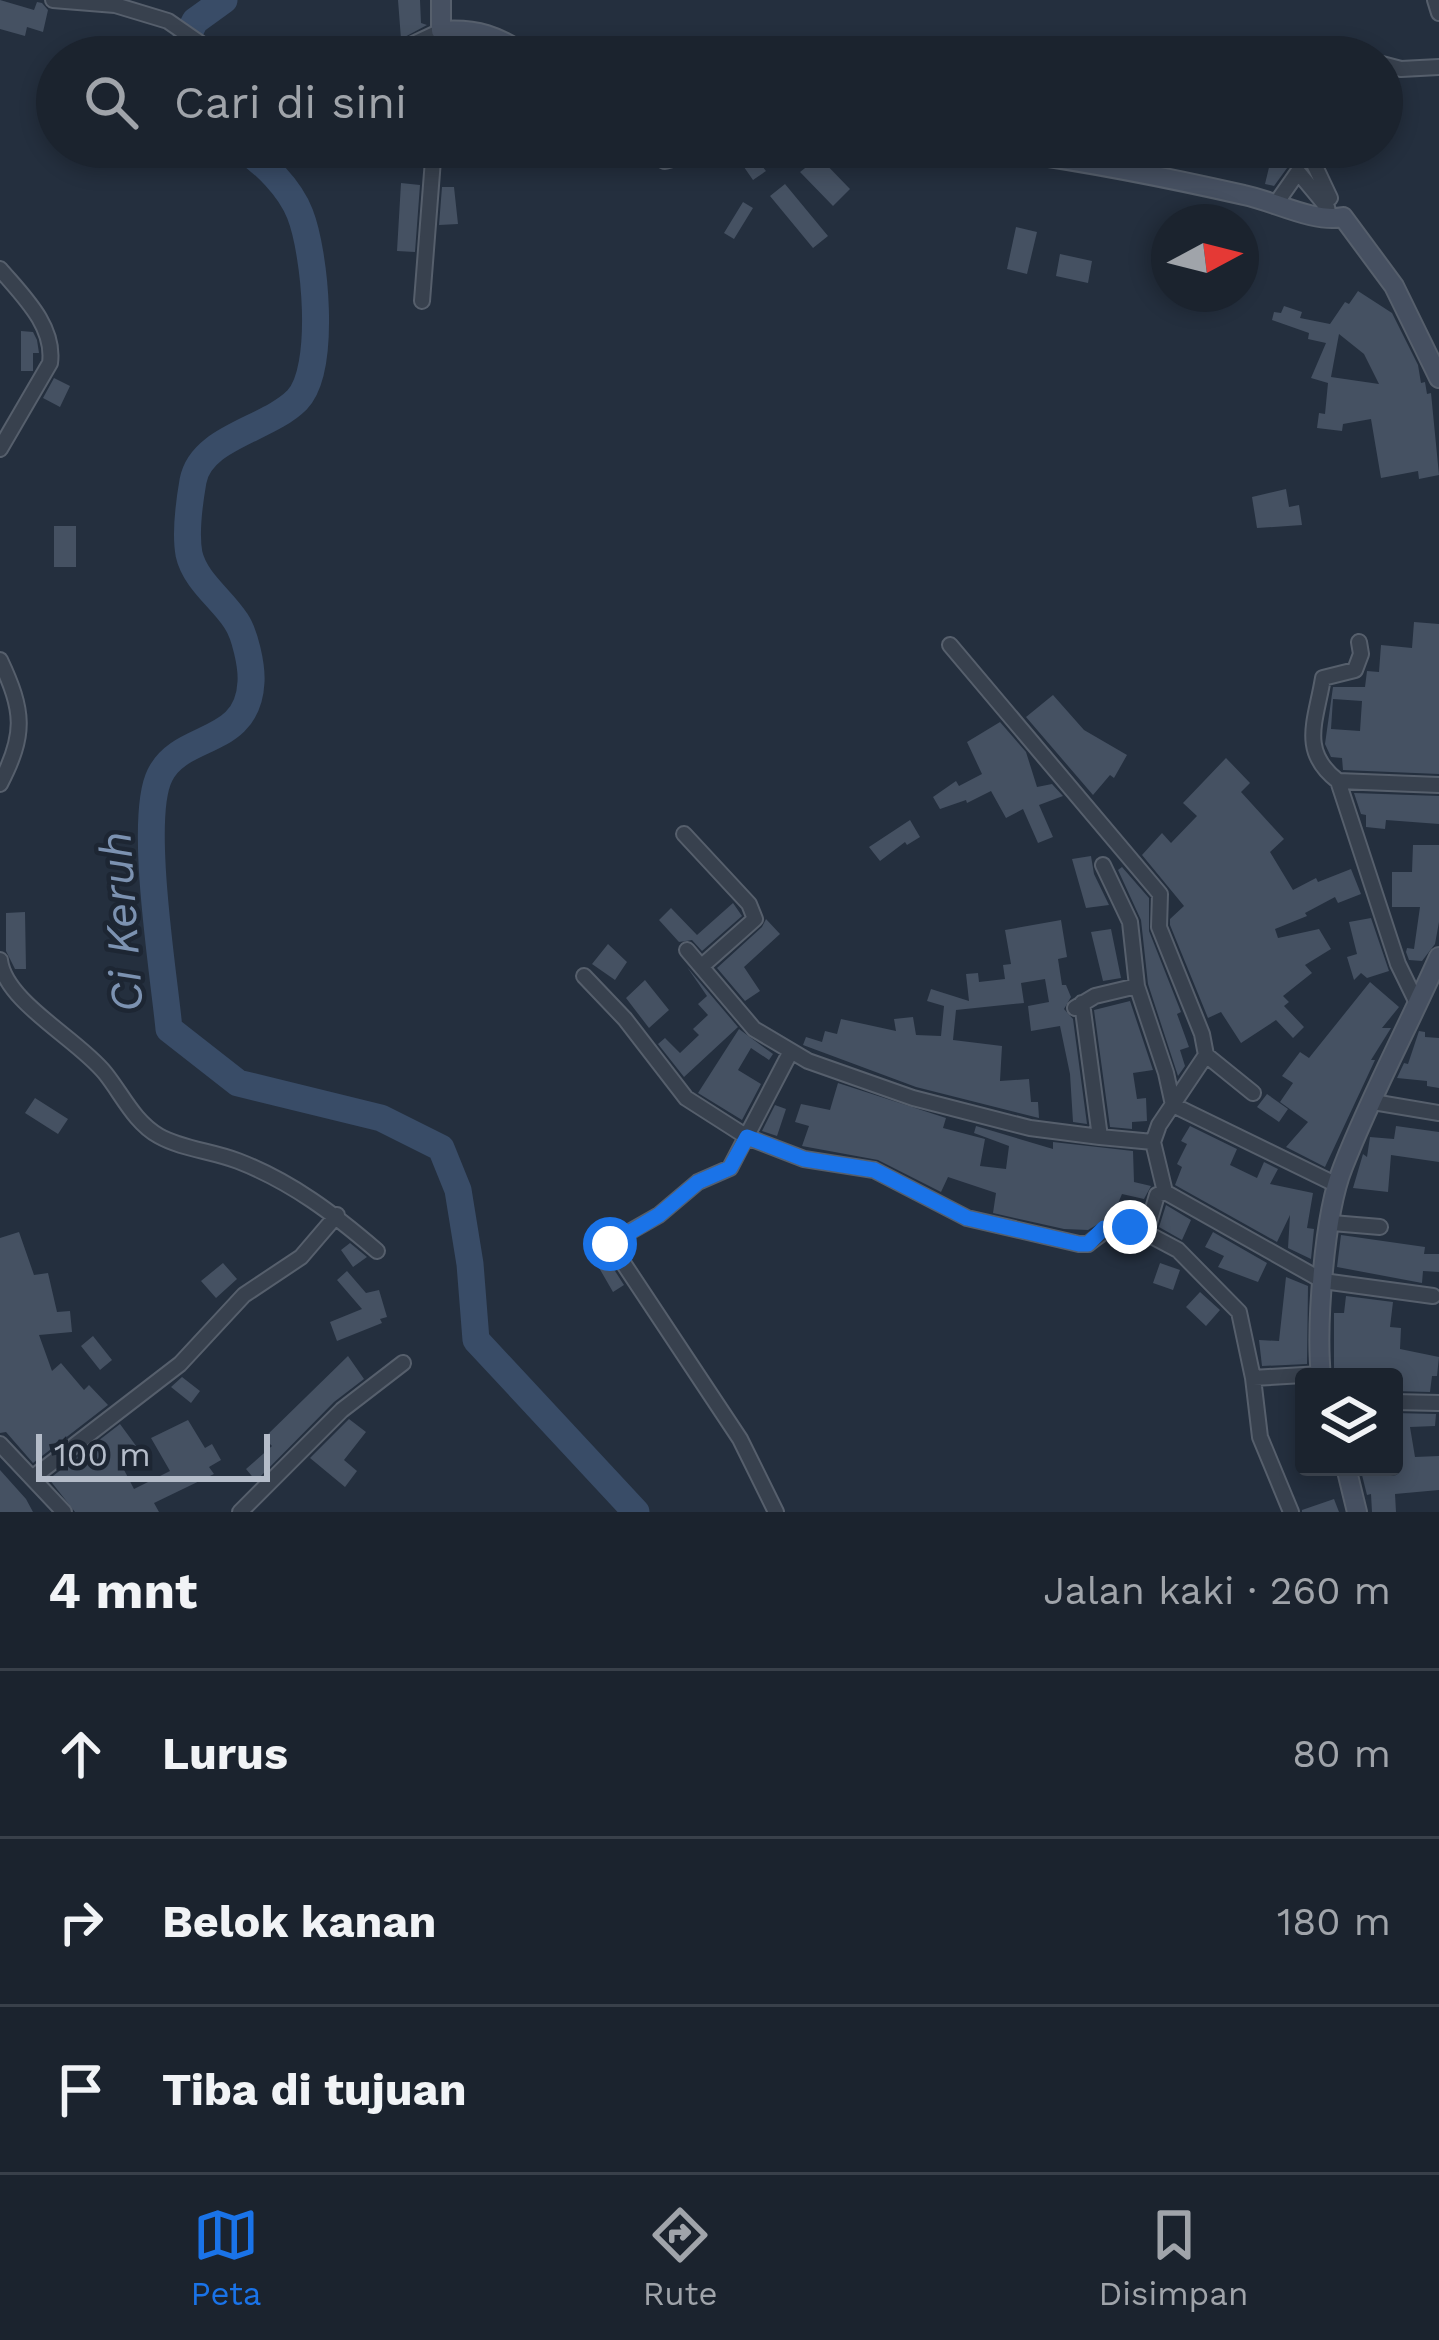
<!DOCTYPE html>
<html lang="id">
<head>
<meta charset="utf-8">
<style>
	body { margin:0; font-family:"Work Sans",sans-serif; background:#282f3a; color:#f1f3f6 }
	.controls { position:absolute; right:36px; bottom:36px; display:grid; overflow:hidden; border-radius:12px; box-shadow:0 6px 18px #0003 }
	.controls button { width:108px; height:108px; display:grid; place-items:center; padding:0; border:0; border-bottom:3px solid #39404a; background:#1b232e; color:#f1f3f6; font:60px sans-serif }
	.compass { position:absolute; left:1151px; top:204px; width:108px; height:108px; border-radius:50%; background:#1b232e; box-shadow:0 6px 18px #0003; rotate:83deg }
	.scale { position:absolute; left:36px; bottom:30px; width:234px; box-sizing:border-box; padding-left:12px; border:6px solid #b4bcc9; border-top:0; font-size:33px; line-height:42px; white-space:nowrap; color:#b4bcc9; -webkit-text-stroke:9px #1d2633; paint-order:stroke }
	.stop { position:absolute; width:36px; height:36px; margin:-27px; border:9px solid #1a73e8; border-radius:50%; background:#fff }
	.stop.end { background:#1a73e8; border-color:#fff; box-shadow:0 3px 12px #0008 }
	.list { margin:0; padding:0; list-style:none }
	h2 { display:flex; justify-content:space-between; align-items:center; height:156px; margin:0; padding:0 48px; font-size:51px }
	h2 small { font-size:39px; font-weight:400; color:#a0a4aa }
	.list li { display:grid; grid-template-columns:78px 1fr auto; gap:36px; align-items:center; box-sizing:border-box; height:168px; padding:0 48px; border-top:3px solid #39404a }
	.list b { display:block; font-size:45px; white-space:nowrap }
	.list em { font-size:39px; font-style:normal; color:#a0a4aa }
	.icon { flex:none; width:66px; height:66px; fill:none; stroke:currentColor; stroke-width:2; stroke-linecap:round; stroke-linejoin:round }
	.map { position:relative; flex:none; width:1439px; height:1512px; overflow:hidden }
	.search { position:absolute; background:#1b232e; box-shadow:0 6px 18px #0003; left:36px; right:36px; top:36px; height:132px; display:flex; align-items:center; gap:30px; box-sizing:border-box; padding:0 42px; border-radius:66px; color:#a0a4aa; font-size:45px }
	.sheet { height:660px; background:#1b232e }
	nav { display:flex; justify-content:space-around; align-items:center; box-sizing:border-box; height:168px; border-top:3px solid #39404a; background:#1b232e; font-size:33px; color:#a0a4aa }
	nav a { display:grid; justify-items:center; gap:6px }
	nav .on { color:#1a73e8 }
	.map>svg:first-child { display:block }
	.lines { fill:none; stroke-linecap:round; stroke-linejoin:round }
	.river { stroke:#394c67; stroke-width:27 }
	.building { fill:#455162; fill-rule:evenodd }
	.street-casing { stroke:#565f6c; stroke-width:18 }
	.secondary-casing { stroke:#565f6c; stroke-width:22 }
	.street { stroke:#38414e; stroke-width:14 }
	.secondary { stroke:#465061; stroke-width:18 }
	.route { stroke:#1a73e8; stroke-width:15 }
	.labels { text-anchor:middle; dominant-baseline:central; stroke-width:9; stroke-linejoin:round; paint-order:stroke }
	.water-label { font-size:45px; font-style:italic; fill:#7c92b1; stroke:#1d2633 }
</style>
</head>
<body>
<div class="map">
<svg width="1439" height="1512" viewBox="0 0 1439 1512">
	<rect width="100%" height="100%" fill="#242f3e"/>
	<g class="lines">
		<path class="river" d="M177 57 195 21 224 0
			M240 147C264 162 290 188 300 214 315 252 327 369 297 400 267 430 201 437 193 481 189 504 185 532 189 554 195 581 222 599 236 621 245 634 252 666 251 682 248 747 181 732 160 775 138 818 164 975 169 1029L238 1083 381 1118 441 1148 458 1190 470 1264 476 1340 636 1512"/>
	</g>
	<path class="building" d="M0 0 34 10 37 2 42 3 48 10 43 32 27 27 25 36 0 29Z
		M398 0H420L421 23 427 25 401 39Z
		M730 147H782L762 166 766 171 753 180Z
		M822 147H862L856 161Z
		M819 157 850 189 833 206 800 172Z
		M1271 159 1290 164 1274 186 1265 184Z
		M401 183 420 185 415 252 397 251Z
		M785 184 828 236 813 248 770 196Z
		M442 187H454L458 224 439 225Z
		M743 202 753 208 734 239 724 233Z
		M1016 227 1037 232 1027 274 1007 269Z
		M1060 254 1092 261 1088 283 1056 276Z
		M1358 291 1392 313 1418 365 1421 383 1425 382 1427 394 1431 393 1439 475 1419 479 1418 471 1381 478 1371 419 1343 424 1342 431 1317 428 1319 413 1325 414 1328 383 1311 378 1326 343 1308 339 1309 333 1272 320 1274 312 1281 313 1284 306 1302 312 1300 318 1330 324 1345 302 1349 304ZM1339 334 1364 354 1379 384 1331 377Z
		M21 331 33 332 37 340 39 353H33V371H21Z
		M54 378 70 386 60 407 43 398Z
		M1286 489 1289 507 1299 505 1302 525 1257 528 1252 497Z
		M54 526H76V567H54Z
		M1414 622 1439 624V774L1343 770 1342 758 1331 757 1325 744 1333 687H1365L1367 671 1379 672 1381 645 1412 648ZM1333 699 1362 701 1360 731 1331 729Z
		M1053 695 1084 730 1127 755 1114 778 1110 775 1093 795 1026 717Z
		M1000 722 1026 752 1037 787 1052 784 1063 796 1039 805 1053 837 1038 843 1023 809 1006 818 991 791 967 803 966 800 940 809 933 797 956 781 959 786 982 774 967 742Z
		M1226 758 1250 783 1241 792 1284 839 1270 852 1293 890 1316 878 1318 882 1351 869 1361 894 1338 903 1335 897 1305 913 1307 916 1275 929 1278 938 1319 929 1331 949 1305 965 1312 973 1283 996 1289 1002 1284 1006 1304 1027 1293 1038 1276 1020 1241 1043 1221 1012 1208 1018 1170 925V919L1184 906 1142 855 1162 833 1171 843 1197 816 1183 803Z
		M1354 793 1439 796V824L1386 820 1385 829 1366 827V815L1361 814Z
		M910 820 920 837 907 845 905 842 880 861 869 847Z
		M1413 845H1439V922L1435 944 1422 961 1409 960 1406 952 1407 948 1414 949 1420 907H1392V872H1412Z
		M1091 856 1094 874 1109 905 1086 908 1072 859Z
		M1122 867 1149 898V931L1181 1012 1177 1014 1189 1047 1180 1050 1185 1066 1178 1076 1148 984 1141 920 1118 870Z
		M733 903 742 916 702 951 692 940 679 942 659 920 671 908 697 935Z
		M25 912 26 969H15L6 951V913Z
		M1371 918 1389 971 1367 978 1361 973 1354 980 1347 957 1357 954 1349 922Z
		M766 919 780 934 744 967 760 991 745 1001 717 968 762 927Z
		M1061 920 1067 957 1058 959 1062 985H1066L1071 997 1064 1009 1073 1019 1087 1124 1073 1122 1070 1074 1060 1026 1031 1031 1028 1006 1049 1002 1045 979 1021 983 1024 1003 956 1010 953 1040 1002 1046 1000 1081 1029 1079 1031 1102H1038L1039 1118 916 1087 803 1045 806 1037 822 1042 825 1031 837 1034 841 1019 896 1031 894 1019 913 1017 916 1035 941 1036 944 1006 927 1001 931 989 969 1001 966 974 978 973 979 982 1005 979 1003 965 1011 964 1005 930Z
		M1111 929 1121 978 1103 981 1091 932Z
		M608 944 627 962 615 980 592 964Z
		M687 967 738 1027 684 1077 658 1044 665 1038 680 1053 699 1035 693 1029 708 1015 698 1004 707 996Z
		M645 980 669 1010 649 1028 626 998Z
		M1370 982 1399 1007 1382 1028H1391L1371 1060H1375L1325 1167 1286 1147 1308 1122 1280 1102 1293 1083 1282 1076 1300 1052 1309 1058Z
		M1130 1001 1153 1070 1133 1073 1137 1099 1146 1098 1147 1121 1132 1122V1129L1110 1127 1094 1010Z
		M739 1029 773 1054 769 1060 751 1048 738 1070 761 1084 742 1120 698 1093Z
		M1419 1031 1425 1032V1037L1439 1038V1088L1427 1086V1081L1397 1078 1404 1063 1408 1064Z
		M838 1083 946 1118 943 1128 985 1139 980 1166 1006 1169 1009 1146 974 1133 976 1126 1053 1149V1142L1133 1151 1134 1182 1151 1186 1144 1199 1122 1194 1113 1215 1088 1230 1064 1229 993 1213 996 1193 948 1177 941 1192 878 1160 802 1146 809 1126 795 1122 801 1104 830 1110Z
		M1267 1094 1288 1109 1279 1122 1257 1107Z
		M35 1098 68 1119 58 1134 25 1113Z
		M775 1105 786 1109 777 1136 762 1131Z
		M1190 1126 1237 1149 1230 1165 1257 1178 1264 1162 1278 1169 1270 1184 1313 1193 1307 1228 1314 1229 1311 1259 1288 1248 1290 1215 1277 1242 1175 1185 1182 1167 1177 1164 1187 1144 1181 1141Z
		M1396 1126 1439 1132V1162L1391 1155 1388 1192 1353 1188 1363 1154 1367 1157 1370 1137 1394 1139Z
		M1166 1205 1191 1220 1182 1240 1159 1227Z
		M19 1232 34 1275 48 1273 57 1312 70 1311 72 1332 39 1335 52 1371 61 1363 84 1390 89 1385 108 1405 33 1463 6 1432 0 1433V1238Z
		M1213 1232 1267 1263 1258 1282 1218 1267 1224 1256 1205 1247Z
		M1341 1235 1425 1247 1424 1254H1439V1272L1423 1271 1422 1283 1337 1267Z
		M350 1243 367 1257 353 1267 341 1250Z
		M608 1260 624 1285 613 1292 598 1266Z
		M223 1263 237 1279 216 1298 201 1281Z
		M1160 1263 1180 1270 1173 1290 1153 1283Z
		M347 1271 366 1293 379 1290 387 1317 380 1319 382 1323 337 1341 330 1322 362 1309 337 1280Z
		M1286 1277 1308 1286 1307 1364 1262 1366 1259 1340 1279 1341Z
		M1200 1292 1220 1310 1206 1326 1186 1307Z
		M1346 1296 1393 1302 1390 1327 1401 1328 1400 1349 1439 1357 1437 1376H1432L1430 1392 1394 1391V1377L1334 1376V1313H1344Z
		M93 1336 112 1360 100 1370 81 1346Z
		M348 1356 364 1379 334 1402 256 1481 246 1469 272 1446 264 1438Z
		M182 1377 200 1391 191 1403 171 1387Z
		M1394 1413 1436 1414 1435 1426 1410 1427 1415 1457 1439 1456V1490L1395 1494 1396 1512H1372L1371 1494 1367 1495 1360 1467H1396Z
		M349 1419 366 1432 344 1460 357 1471 345 1487 310 1458Z
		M188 1420 205 1448 212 1444 221 1460 209 1467 214 1474 154 1503 159 1512H75L49 1479 120 1424 142 1454 122 1466 134 1489 170 1471 151 1438Z
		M0 1470 26 1499 33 1512H0Z
		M1334 1499 1339 1512H1302V1510Z"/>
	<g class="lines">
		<defs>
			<path id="street" d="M53 0 115 5 168 21 220 57
				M1435 0 1439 13
				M400 57 411 45 441 31 439 57
				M1382 64 1401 69 1439 67
				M1306 147 1330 198
				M1277 202 1298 172 1327 207 1328 212 1317 215
				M0 269C23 296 55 326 50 363L0 449
				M422 301 434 147
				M1359 642 1361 654 1355 670 1323 678C1316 721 1299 751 1338 781L1398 964 1417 1003
				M950 645 1160 894 1159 927 1202 1034 1206 1055 1253 1093
				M0 660C24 711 26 734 0 784
				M1338 781 1439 785
				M684 834 749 904 755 919 702 966
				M1103 865 1130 922 1137 986
				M687 950 754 1029 808 1061 913 1098 1030 1128 1100 1137
				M0 960C5 1002 78 1039 105 1073 122 1094 134 1122 159 1136 182 1149 213 1151 238 1161 292 1182 334 1214 377 1251
				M584 976 625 1019 686 1098 747 1137 804 1159 874 1170 967 1218 1079 1244H1088C1113 1225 1114 1220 1146 1233
				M1082 1003 1100 1137 1153 1142
				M1075 1008 1095 996 1137 986 1166 1073 1173 1105 1337 1185
				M1206 1055 1159 1125 1153 1142 1165 1192 1323 1281 1433 1296
				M1373 1102 1439 1113
				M1165 1192 1157 1195 1146 1233 1178 1250 1239 1312 1253 1378 1320 1374
				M1332 1223 1380 1227
				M1253 1378 1260 1437 1291 1512
				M1394 1402 1439 1403
				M0 1444 64 1512
				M32 1478 180 1364 244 1295 301 1257 337 1215
				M240 1512 342 1410 403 1363
				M776 1512 740 1439 610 1243 659 1215 698 1182 730 1168 790 1053"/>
			<path id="secondary" d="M441 0V31C476 28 499 36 528 57
				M641 147 665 159 676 156 685 147
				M978 147C1068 158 1156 175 1244 195 1274 201 1313 223 1343 217L1394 286 1439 378
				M1321 1377C1316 1326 1324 1214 1343 1167 1371 1095 1408 1027 1439 957
				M1346 1467 1357 1512"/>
		</defs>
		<use href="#street" class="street-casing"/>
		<use href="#secondary" class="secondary-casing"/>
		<use href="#street" class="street"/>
		<use href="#secondary" class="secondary"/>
	</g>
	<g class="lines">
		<path class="route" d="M610 1244 659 1215 698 1182 730 1168 747 1137 804 1159 874 1170 967 1218 1079 1244H1088L1104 1228 1130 1227"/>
	</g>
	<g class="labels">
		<g class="water-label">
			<text transform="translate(121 922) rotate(-94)">Ci Keruh</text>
		</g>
	</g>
</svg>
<div class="controls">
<button><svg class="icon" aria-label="layers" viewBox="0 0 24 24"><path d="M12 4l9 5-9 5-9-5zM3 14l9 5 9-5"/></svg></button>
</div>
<svg class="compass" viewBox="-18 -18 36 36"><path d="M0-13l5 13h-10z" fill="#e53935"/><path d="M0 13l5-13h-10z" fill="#a0a4aa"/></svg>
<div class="scale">100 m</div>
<div class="stop" style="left:610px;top:1244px"></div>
<div class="stop end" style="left:1130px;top:1227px"></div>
<div class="search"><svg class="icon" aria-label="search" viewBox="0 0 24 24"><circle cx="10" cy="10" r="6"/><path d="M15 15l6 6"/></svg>Cari di sini</div>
</div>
<section class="sheet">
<h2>4 mnt<small>Jalan kaki · 260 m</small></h2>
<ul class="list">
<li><svg class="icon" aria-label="ahead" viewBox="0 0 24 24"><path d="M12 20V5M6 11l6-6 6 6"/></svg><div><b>Lurus</b></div><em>80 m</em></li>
<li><svg class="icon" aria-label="right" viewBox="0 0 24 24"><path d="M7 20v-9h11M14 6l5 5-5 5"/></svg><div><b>Belok kanan</b></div><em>180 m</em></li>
<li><svg class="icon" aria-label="arrive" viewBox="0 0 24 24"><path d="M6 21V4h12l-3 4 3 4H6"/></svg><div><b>Tiba di tujuan</b></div></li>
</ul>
</section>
<nav>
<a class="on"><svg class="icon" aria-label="map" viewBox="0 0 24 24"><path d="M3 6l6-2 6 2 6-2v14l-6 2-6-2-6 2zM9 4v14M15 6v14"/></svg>Peta</a>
<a><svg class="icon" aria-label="directions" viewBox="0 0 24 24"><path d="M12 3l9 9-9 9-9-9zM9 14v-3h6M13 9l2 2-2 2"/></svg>Rute</a>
<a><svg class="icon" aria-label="saved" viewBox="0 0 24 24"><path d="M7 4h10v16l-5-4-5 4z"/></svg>Disimpan</a>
</nav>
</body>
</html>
